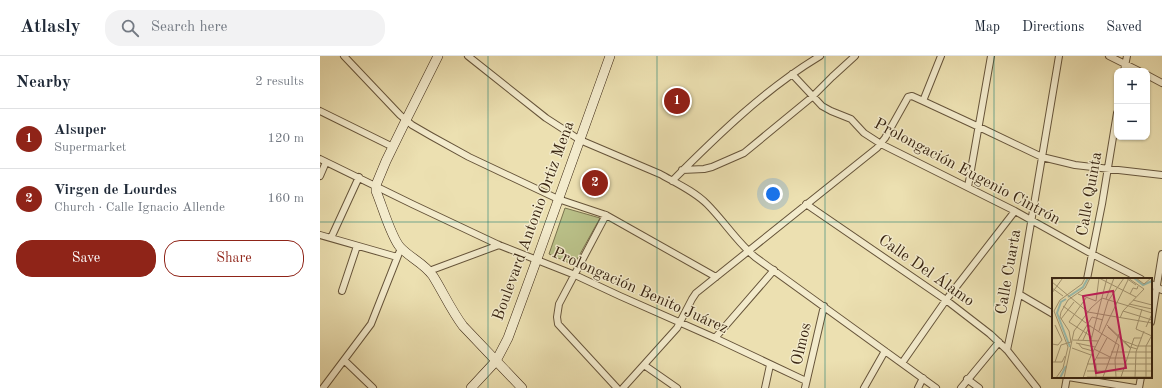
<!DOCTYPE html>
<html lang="en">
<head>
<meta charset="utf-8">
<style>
	body { margin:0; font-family:"Old Standard TT",serif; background:#f2f2f3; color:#1f2937 }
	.controls { position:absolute; right:12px; top:12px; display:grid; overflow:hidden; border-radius:8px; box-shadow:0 1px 3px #0004 }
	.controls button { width:36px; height:36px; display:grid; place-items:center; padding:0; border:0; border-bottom:1px solid #e0e1e3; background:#fff; color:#1f2937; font:20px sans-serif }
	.you { position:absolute; left:453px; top:138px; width:14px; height:14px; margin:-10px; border:3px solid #fff; border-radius:50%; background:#1a73e8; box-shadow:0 0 0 6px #1a73e833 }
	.badge { display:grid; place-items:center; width:26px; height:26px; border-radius:50%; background:#8f2418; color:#fff; font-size:13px; font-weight:700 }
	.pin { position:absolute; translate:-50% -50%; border:2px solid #fff; box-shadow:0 1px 4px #0006 }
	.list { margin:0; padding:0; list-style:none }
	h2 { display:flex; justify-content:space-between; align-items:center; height:52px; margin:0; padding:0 16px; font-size:17px }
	h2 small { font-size:13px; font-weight:400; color:#747a83 }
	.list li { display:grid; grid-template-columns:26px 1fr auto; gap:12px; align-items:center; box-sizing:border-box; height:60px; padding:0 16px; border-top:1px solid #e0e1e3 }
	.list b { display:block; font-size:15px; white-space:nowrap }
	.list p { margin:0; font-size:13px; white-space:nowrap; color:#747a83 }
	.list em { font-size:13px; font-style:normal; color:#747a83 }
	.actions { display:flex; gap:8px; padding:12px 16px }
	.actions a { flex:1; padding:9px 0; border:1px solid #8f2418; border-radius:16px; text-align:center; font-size:14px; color:#8f2418 }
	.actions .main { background:#8f2418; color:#fff }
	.icon { flex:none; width:22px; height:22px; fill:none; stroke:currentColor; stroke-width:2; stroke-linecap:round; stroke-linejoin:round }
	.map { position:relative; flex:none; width:842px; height:332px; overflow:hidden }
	header { display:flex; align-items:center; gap:24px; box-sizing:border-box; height:56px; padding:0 20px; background:#fff; border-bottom:1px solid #e0e1e3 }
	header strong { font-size:19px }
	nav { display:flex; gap:22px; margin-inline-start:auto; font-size:14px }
	.search { width:280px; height:36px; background:#f2f2f3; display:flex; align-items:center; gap:10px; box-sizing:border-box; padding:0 14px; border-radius:16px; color:#747a83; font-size:15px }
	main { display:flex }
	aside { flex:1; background:#fff }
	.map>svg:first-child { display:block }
	.green { fill:#bac189; stroke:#7a734e }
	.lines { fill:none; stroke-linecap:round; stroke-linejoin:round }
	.street-casing { stroke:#66543a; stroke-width:8 }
	.secondary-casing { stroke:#392512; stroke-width:10 }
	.street { stroke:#f3ebcc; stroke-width:6 }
	.secondary { stroke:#f3ebcc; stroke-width:9 }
	.grid { fill:none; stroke:#0f766e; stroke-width:1; stroke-opacity:0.55 }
	.labels { text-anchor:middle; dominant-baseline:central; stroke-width:3; stroke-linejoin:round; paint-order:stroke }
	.street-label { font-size:16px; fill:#392512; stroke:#f3ebcc }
	.inset-river { fill:none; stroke:#99bdaf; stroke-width:2 }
	.inset-road { fill:none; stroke:#a49571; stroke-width:1 }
	.view { fill:#c2185b; fill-opacity:0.15; stroke:#c2185b; stroke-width:2 }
	.inset-edge { fill:none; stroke:#392512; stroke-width:2 }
</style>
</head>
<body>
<header>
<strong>Atlasly</strong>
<div class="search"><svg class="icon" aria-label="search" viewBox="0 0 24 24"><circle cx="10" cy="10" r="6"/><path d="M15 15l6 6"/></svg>Search here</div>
<nav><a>Map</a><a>Directions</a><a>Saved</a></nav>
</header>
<main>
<aside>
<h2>Nearby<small>2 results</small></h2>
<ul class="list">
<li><span class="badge">1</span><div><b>Alsuper</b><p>Supermarket</p></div><em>120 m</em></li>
<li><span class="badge">2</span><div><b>Virgen de Lourdes</b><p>Church · Calle Ignacio Allende</p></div><em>160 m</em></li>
</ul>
<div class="actions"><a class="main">Save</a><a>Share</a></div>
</aside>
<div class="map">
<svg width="842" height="332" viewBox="0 0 842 332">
	<rect width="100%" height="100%" fill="#ece0b1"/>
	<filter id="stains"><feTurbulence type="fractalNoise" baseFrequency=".005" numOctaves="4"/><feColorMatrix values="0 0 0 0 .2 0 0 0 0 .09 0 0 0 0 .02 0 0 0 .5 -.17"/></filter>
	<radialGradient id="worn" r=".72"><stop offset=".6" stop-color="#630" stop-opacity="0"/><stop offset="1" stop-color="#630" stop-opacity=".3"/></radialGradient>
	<path class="green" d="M245 152 280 162 254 209 229 198Z"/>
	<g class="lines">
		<defs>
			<path id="street" d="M24 0 80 59 92 69 111 80 149 101 238 143 286 159 396 221
				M148 0 226 62 260 84 340 118C356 127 374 135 387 148 404 165 417 186 435 201L616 332
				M789 0 819 15
				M804 15 807 0
				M472 18 502 50 511 55 531 63 544 77 561 88 695 155 772 198 821 223
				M827 19 842 27
				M603 45 621 0
				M0 55 73 91
				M0 103 92 148 179 189 255 219 300 240 395 282 486 325
				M362 114 384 113 392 111 424 97 492 41 512 21 535 0
				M0 120 6 106
				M352 125C398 79 445 33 500 0
				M648 131 671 0
				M486 148 626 244 670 278 687 294 717 332
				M286 159 239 248 237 261 238 268 297 332
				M0 179 77 201
				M11 182 39 121
				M109 215 179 189
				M767 223 782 148 797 57
				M831 228 842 234
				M22 235 37 190
				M699 238 733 258
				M831 266 842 198
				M395 282 454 214
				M687 294 699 238 739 0
				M24 304 53 332
				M582 307 626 244 695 155
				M324 309 357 332
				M748 321 815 332
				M647 323 659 332
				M3 332 51 268 81 192
				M303 332 357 272 372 243 376 237 557 92 565 82 588 41 592 40 603 45 659 71 722 101 755 109 842 119
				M445 332 450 309
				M485 332 504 250
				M544 332 565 295
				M598 332 603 322
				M641 332 679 286
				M745 332 747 321
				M819 332 821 321"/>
			<path id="secondary" d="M118 0 86 64 66 105 56 129V135C62 149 71 181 80 191 90 202 104 207 113 220 123 236 131 254 143 270L202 332
				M151 332 176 305 188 282 217 203 290 0"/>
		</defs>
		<use href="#street" class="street-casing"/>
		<use href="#secondary" class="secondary-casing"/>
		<use href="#street" class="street"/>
		<use href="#secondary" class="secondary"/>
	</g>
	<path class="grid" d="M168 0V332M337 0V332M505 0V332M674 0V332M0 166H842"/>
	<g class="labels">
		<g class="street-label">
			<text transform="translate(647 116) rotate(28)">Prolongación Eugenio Cintrón</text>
			<text transform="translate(770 138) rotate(-80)">Calle Quinta</text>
			<text transform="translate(214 165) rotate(-70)">Boulevard Antonio Ortiz Mena</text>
			<text transform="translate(606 215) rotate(35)">Calle Del Álamo</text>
			<text transform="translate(689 216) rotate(-80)">Calle Cuarta</text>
			<text transform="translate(320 235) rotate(24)">Prolongación Benito Juárez</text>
			<text transform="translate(482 288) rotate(-77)">Olmos</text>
		</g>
	</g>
	<g transform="translate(732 222)">
		<rect width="100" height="100" fill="#ece0b1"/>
		<path class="inset-river" d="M82 0 91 7 100 3M16 19 31 9 36 0M14 21 9 24 5 35 18 69M8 100 14 88"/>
		<path class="inset-road" d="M47 0 84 19M74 0 84 7M76 0 92 11M84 0 92 6 99 0M0 1 17 0M0 4 36 34 100 45M0 10 11 18M0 15 10 1M26 16 44 23M78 16 81 10 85 11 86 8M34 20 17 44 40 59M50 20 100 35M54 21 62 0M81 22 100 27M44 23 47 0M77 26 100 31M11 28 34 45M90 31 84 51 100 58M71 33 100 42M68 40 71 33 92 11M9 41 22 24M35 46 67 67 63 82 64 99M55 47 78 69 85 71M56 49 78 70M94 49 100 36M47 53 56 23 72 0M21 62 46 63M26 62 40 39 51 42M31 62 38 47M39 62 55 0M72 63 85 68H100M19 64 17 53 8 39 9 34 16 22 33 10 38 0M24 65 43 69M26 65 30 70 41 73M0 66 6 67 10 62 3 47M20 70 39 77M42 71 58 79M59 74H100M45 80H100M0 84H10L13 78M3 84 9 67 19 64M35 86H100M41 86 55 60M44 86V99M35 93H100M35 99H100M51 99 67 56M69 99 82 60H89M94 99V68L100 57M4 100 11 90 16 69 2 33 8 22 30 6 33 0M12 100 22 53 39 30 50 20M31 100 37 82 76 2M83 100 84 74 92 53"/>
		<path class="view" d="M61 13 74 90 44 95 31 18Z"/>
		<rect width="100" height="100" class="inset-edge"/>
	</g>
	<rect width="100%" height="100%" filter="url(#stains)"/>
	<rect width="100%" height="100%" fill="url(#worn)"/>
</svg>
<div class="controls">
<button>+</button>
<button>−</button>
</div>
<div class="you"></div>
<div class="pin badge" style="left:357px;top:45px">1</div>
<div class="pin badge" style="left:275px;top:127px">2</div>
</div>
</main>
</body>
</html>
